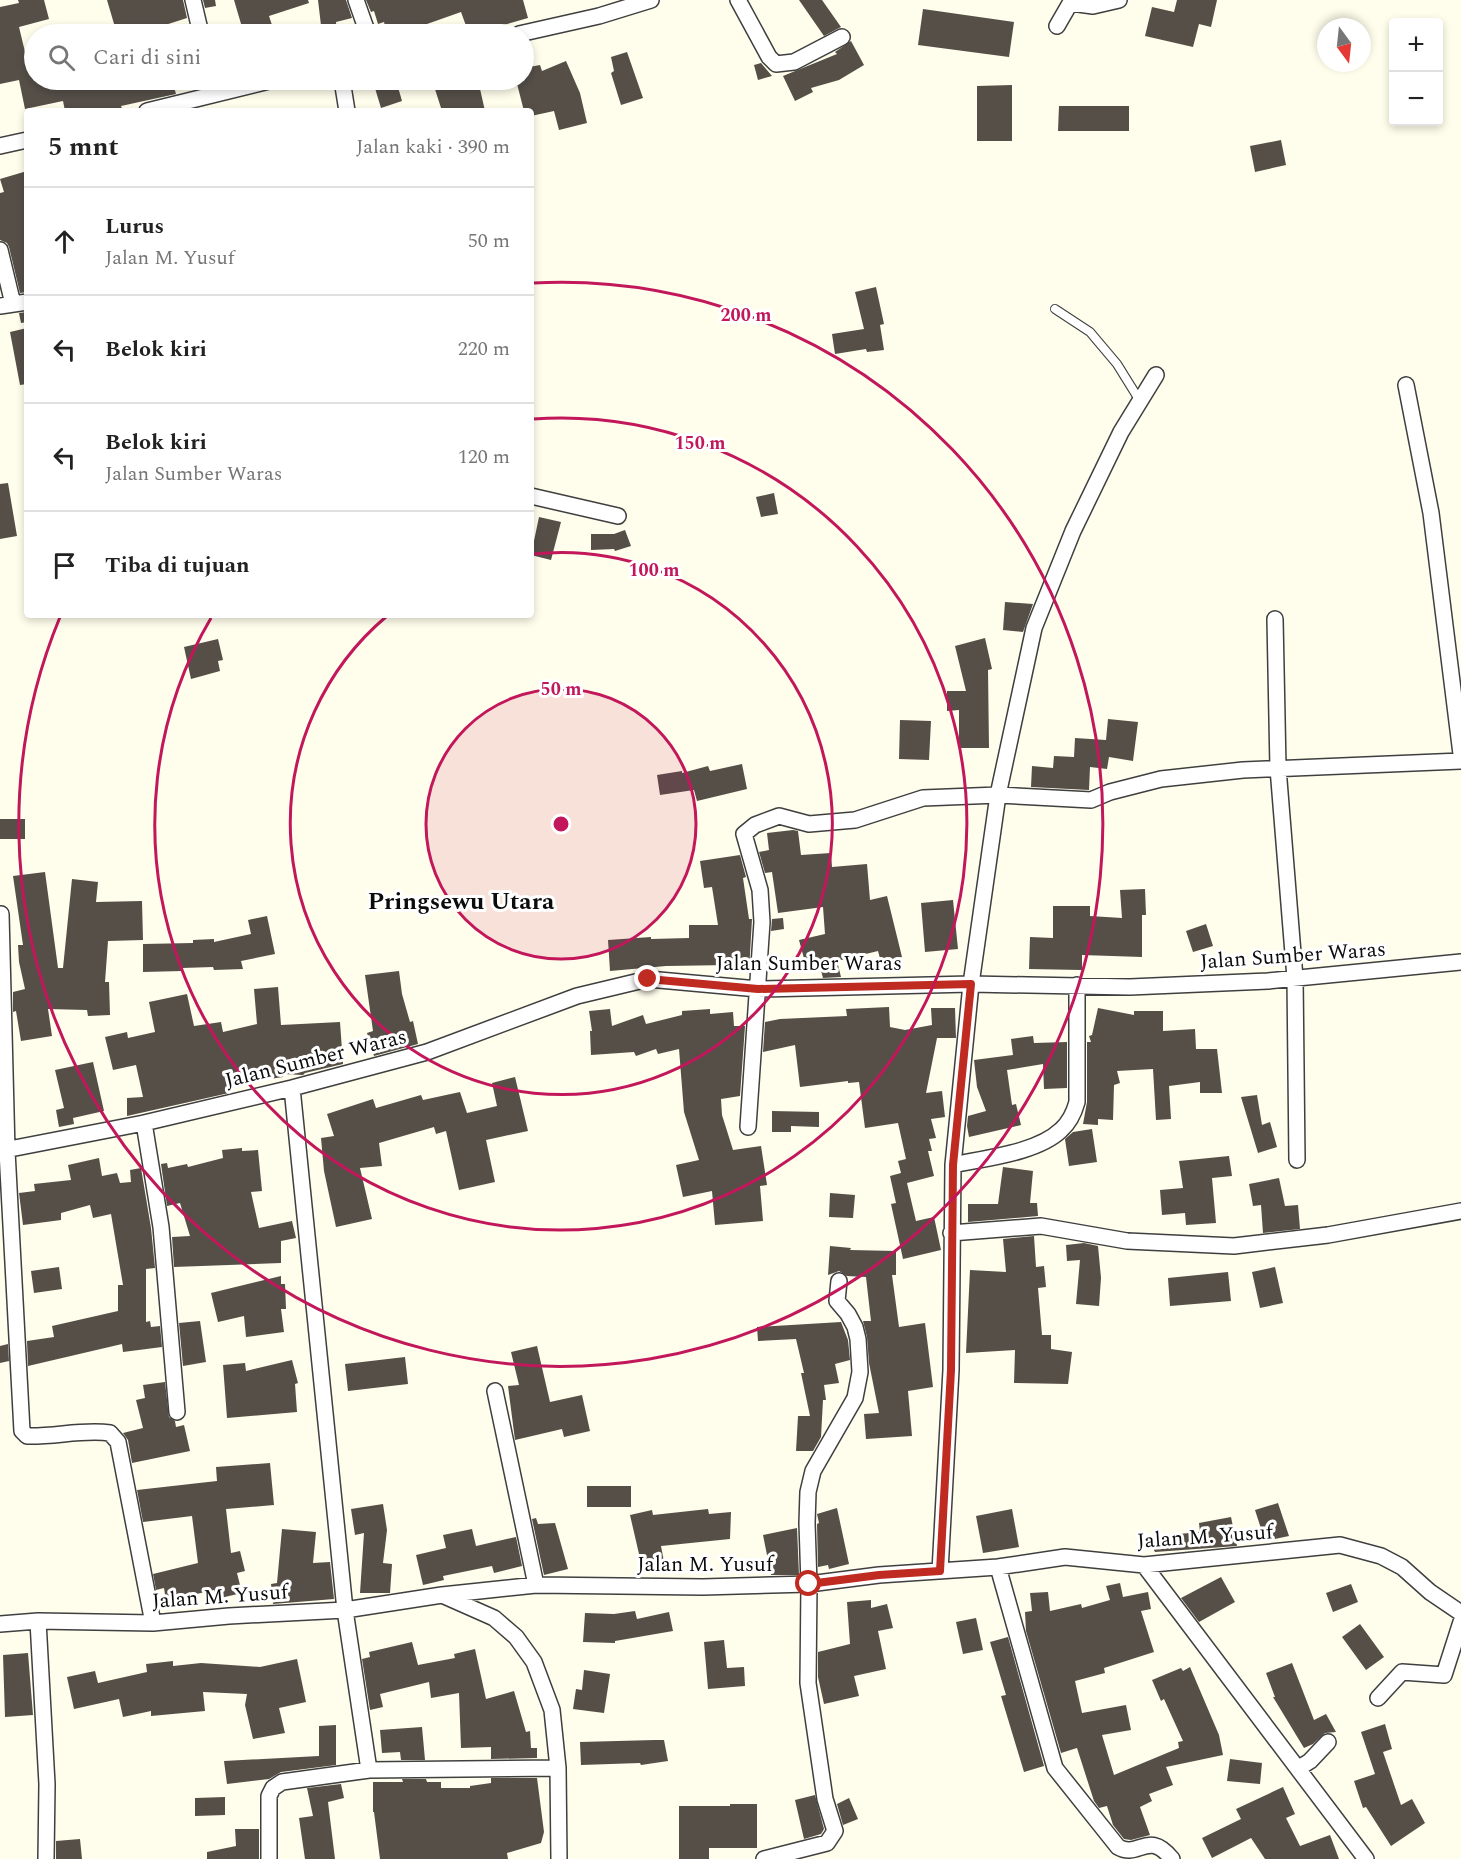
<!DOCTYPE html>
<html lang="id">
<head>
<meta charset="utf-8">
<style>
	body { margin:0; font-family:Spectral,serif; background:#f2f2f2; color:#222 }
	.controls { position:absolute; right:18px; top:18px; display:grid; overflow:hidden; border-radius:6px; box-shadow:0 3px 9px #0003 }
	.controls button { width:54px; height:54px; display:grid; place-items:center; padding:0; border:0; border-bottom:2px solid #e0e0e0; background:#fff; color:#222; font:30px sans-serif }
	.compass { position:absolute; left:1317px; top:18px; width:54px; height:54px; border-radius:50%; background:#fff; box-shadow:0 3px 9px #0003; rotate:165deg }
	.stop { position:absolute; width:18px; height:18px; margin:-14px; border:4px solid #bf2a21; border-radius:50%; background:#fff }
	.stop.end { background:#bf2a21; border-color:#fff; box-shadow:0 2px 6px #0008 }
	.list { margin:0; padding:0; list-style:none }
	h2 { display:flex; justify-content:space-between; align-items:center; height:78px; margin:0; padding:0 24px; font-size:26px }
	h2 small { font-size:20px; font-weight:400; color:#767676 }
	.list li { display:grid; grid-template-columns:39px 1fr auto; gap:18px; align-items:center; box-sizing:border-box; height:108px; padding:0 24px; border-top:2px solid #e0e0e0 }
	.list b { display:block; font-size:22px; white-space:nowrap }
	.list p { margin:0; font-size:20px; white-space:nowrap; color:#767676 }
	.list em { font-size:20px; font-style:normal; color:#767676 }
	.icon { flex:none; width:33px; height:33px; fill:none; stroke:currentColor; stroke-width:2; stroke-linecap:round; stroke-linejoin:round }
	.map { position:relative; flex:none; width:1461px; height:1859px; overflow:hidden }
	.search { position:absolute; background:#fff; box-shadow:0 3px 9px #0003; left:24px; top:24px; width:510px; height:66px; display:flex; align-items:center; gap:15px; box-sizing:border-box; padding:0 21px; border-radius:33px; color:#767676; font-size:22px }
	.panel { position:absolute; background:#fff; box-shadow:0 3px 9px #0003; left:24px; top:108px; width:510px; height:510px; border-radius:6px }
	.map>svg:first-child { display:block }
	.building { fill:#554f48 }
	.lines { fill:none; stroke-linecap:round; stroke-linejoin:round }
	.lane-casing { stroke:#3f3f3f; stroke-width:10 }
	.street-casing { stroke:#3f3f3f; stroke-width:18 }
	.lane { stroke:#fff; stroke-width:8 }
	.street { stroke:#fff; stroke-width:15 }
	.route { stroke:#bf2a21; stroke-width:8 }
	.ring { fill:none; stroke:#c2185b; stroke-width:3 }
	.labels { text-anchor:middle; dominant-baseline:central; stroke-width:6; stroke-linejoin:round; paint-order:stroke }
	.street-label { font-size:21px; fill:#0c0c0c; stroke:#fff }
	.quarter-label { font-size:24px; font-weight:bold; fill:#0c0c0c; stroke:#fff }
	.centre { fill:#c2185b; stroke:#fff; stroke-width:3 }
	.ring-label { font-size:18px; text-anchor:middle; font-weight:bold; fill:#c2185b; stroke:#fff; stroke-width:6; stroke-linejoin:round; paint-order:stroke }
</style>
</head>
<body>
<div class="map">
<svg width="1461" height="1859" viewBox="0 0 1461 1859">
	<rect width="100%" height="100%" fill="#fffdeb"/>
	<path class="building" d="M18 0H44L49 19 19 27 26 56 34 54V80H172L176 94 121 106 123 111H65L63 101 25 109 19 80 0 84V7L19 3Z
		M107 0H183L187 18 137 34H117Z
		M203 0H215L216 6 205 8Z
		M234 0H308L309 3 269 16 275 34H244Z
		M318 0H346L352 18 336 22 337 34H322Z
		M366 0H523L528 18 487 30 489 34H469L461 12 410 30 411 34H387L384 22 378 24 374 11 371 12Z
		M799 0H822L841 27 824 36Z
		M1177 0H1217L1211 27 1199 24 1193 47 1145 36 1152 7 1174 12Z
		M923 9 1014 22 1009 57 918 45Z
		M851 41 864 65 839 80 811 88 813 92 795 101 783 76 837 54 835 52Z
		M627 52 643 98 621 105 611 73 614 71 611 57Z
		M566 61 580 93 587 123 559 130 554 111 531 116V111H524L516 80H524V68L540 65 542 71Z
		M761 63 772 76 758 80 754 65Z
		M392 80H396L402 101 381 108 374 85Z
		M432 80H478L485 111H442Z
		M1012 85V141H977V86Z
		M1059 106H1129V131H1058Z
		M1281 140 1286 165 1255 172 1250 146Z
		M27 171V292L20 293 9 247 7 243 0 240V193L4 192 0 179Z
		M876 287 884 324 880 325 884 350 867 352 866 349 835 354 832 334 864 329 855 292Z
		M27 312V322L21 323 19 313Z
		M27 328V384L20 385 10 332Z
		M8 483 17 536 0 539V484Z
		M774 493 778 514 761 517 756 497Z
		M539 517 561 522 551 560 531 555Z
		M625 530 631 546 615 551 614 549 591 550V534H614Z
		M1005 602 1033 604 1023 632 1003 630Z
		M985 638 992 669 988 670 989 748H959V710L947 711V691H966L955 646Z
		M218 639 223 660 218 661 220 671 191 679 184 647Z
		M1108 719 1138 722 1133 761 1109 757 1107 769 1090 767 1089 790 1031 787 1032 766 1053 768 1054 756 1074 757 1075 738 1106 740Z
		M900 720 931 721 929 760 899 759Z
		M742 764 747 789 697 801 694 790 660 795 657 775 682 771V773L708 766 710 771Z
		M0 819H25V839H0Z
		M793 830 798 831 801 855 831 853 832 867 867 864 870 900 887 896 902 957 881 962 878 951 837 961 841 977 823 978 819 963 806 966 799 940 825 934 823 907 778 913 772 872 765 873 759 852 769 850 767 833Z
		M740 855 746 877 743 878 749 919H752L749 971 730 972V965L666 966 610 971 608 940 651 937V939L689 938V925H718L712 887 704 888 700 861Z
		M45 872 58 968H63L72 879 98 882 96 902 142 901 143 940 108 941 105 982H109L110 1015 88 1016 87 1010 48 1009 52 1036 21 1041 16 1011 13 1012V992L25 989 19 962 18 945H23L13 876Z
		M1145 889 1146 915H1142V957L1082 955V970L1029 969 1030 937 1053 938V906H1090V916L1122 918 1120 890Z
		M953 900 958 949 925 952 921 903Z
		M267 916 275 954 241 961 243 969 214 970 213 967 182 968V971L143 972V944L193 943V940L214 939V942L251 934 248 920Z
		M783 918 784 929 771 931 772 919Z
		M1206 924 1213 946 1193 952 1186 931Z
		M399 971 402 994 410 1022 413 1021 418 1044 374 1056 367 1033 373 1031 365 975Z
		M278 987 281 1025 340 1022 343 1064 305 1073 303 1075 283 1074V1077L228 1085 229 1093 127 1116V1098L143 1097 136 1065 113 1070 105 1037 127 1032 128 1038 155 1032 149 1002 187 994 194 1026 221 1022 223 1032 257 1024 254 989Z
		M889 1007 890 1027 905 1030 932 1025 931 1008H955L956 1038H937L926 1093 942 1091 945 1117 931 1119 936 1138 929 1139 932 1151H928L934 1176 907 1183 916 1221 934 1217 941 1250 903 1259 891 1204 896 1203 890 1176 901 1173 898 1161 906 1159 898 1123 865 1128 859 1082 848 1083V1081L800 1087 795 1045 763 1052 765 1022 780 1019 847 1016 846 1009Z
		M1098 1008 1134 1015V1011H1163V1031L1195 1029 1196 1049H1217L1222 1093H1200V1082L1169 1086 1171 1119 1156 1120 1153 1069 1117 1071 1120 1083 1114 1085 1113 1120 1098 1119V1125L1083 1124 1087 1102V1042H1091L1089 1036 1092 1035Z
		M610 1009 612 1026 643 1015 646 1024 682 1015V1011L710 1009V1014L733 1012 734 1026H745L740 1096 721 1099 722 1115 733 1150 761 1146 767 1185 760 1186 763 1221 715 1225 712 1191 683 1197 676 1165 699 1160 684 1112 679 1049 658 1054 656 1049 636 1056 634 1052 591 1055 590 1031H592L589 1011Z
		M1033 1036 1034 1043 1067 1042V1088L1044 1089 1043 1064 1007 1070 1012 1105 1016 1104 1021 1125 969 1137 967 1126 968 1116 986 1111 977 1087 974 1060 1013 1055 1011 1039Z
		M93 1062 104 1111 73 1118 74 1124 59 1127 56 1110 64 1108 55 1070Z
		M515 1077 528 1131 486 1140 495 1182 459 1190 446 1131 436 1134 434 1127 379 1143 382 1166 360 1168 372 1219 336 1227 324 1171 321 1138 334 1136 327 1114 373 1099 376 1108 421 1095 423 1100 460 1092 467 1113 497 1106 492 1083Z
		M1257 1095 1262 1125 1270 1122 1277 1147 1258 1153 1241 1097Z
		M772 1111 819 1112V1127L791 1126V1132H772Z
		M1092 1129 1097 1162 1069 1166 1065 1139 1073 1132Z
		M242 1148V1151L258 1150 262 1191 251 1192 259 1228 292 1221 296 1238 281 1241V1263L174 1267 172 1237 190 1236 180 1203 167 1206 161 1164 167 1163 168 1168 187 1164 188 1167 223 1158 222 1150Z
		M1229 1156 1232 1176 1212 1178 1216 1223 1186 1225 1185 1213 1162 1215 1160 1190 1183 1188 1179 1161Z
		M99 1158 102 1176 117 1173 120 1183 131 1182 130 1170 141 1168 151 1228 155 1268 146 1269V1322L150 1321 151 1327 160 1326 162 1347 123 1352 122 1344 28 1366 27 1341 54 1337 52 1326 118 1311V1285H123L111 1214 93 1218 90 1205 61 1213V1220L23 1225 19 1193 35 1191 34 1184 71 1180 68 1165Z
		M1003 1167 1033 1171 1030 1203H1037L1038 1216 968 1222V1204H998Z
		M1279 1178 1285 1206 1298 1205 1300 1229 1263 1233 1261 1205 1253 1206 1249 1184Z
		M830 1193 855 1195 853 1218 829 1217Z
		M1034 1236 1036 1267 1044 1266 1046 1287 1038 1288 1042 1335H1051V1349L1072 1352 1068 1384 1014 1383 1015 1350 966 1353 970 1270 1006 1272 1003 1239Z
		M1084 1243 1098 1246 1101 1278 1099 1306 1076 1304 1080 1260 1067 1261 1066 1245Z
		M830 1246 851 1248 850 1250 896 1251V1275H892L899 1327 925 1323 933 1387 908 1391 912 1436 866 1439 864 1414 879 1413 869 1363 867 1337 863 1321H871L866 1277 847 1276 839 1271 828 1275Z
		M59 1267 62 1289 34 1293 31 1271Z
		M1275 1267 1283 1303 1260 1308 1252 1272Z
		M1228 1272 1231 1301 1170 1306 1168 1278Z
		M281 1276V1284H285L286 1309H281L284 1332 246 1337 244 1316 218 1322 211 1293Z
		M200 1321 206 1362 183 1366 179 1323Z
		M841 1322 848 1340 850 1360 835 1364 839 1383 824 1385 826 1400H823L821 1437 813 1451H796L798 1416H810L801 1373H804L796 1339 758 1341 757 1327Z
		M8 1344 9 1361 0 1363V1346Z
		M537 1346 550 1402 582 1395 590 1431 564 1437 562 1429 515 1440 508 1386 519 1385 511 1352Z
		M405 1357 408 1384 348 1391 345 1364Z
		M292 1360 298 1383 295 1384 297 1412 227 1418 223 1365 245 1363 246 1371Z
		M165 1382 169 1417 175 1421 176 1427 184 1425 190 1451 132 1463 128 1440 123 1433 143 1428 136 1400 145 1398 143 1385Z
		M270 1463 274 1505 226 1509 231 1553 240 1551 245 1571 237 1573 242 1593 216 1599 214 1590 166 1601 164 1588 156 1590 153 1574 198 1563 192 1516 143 1522 137 1490 217 1481 216 1467Z
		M587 1486H631V1507H587Z
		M1278 1503 1289 1536 1265 1541 1255 1510Z
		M383 1504 387 1530 383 1563 392 1564 390 1593H360L364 1533 355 1535 351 1509Z
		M837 1508 849 1564 829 1569 828 1565 818 1567 817 1524 819 1523 817 1514Z
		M708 1509 709 1514 731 1512 730 1539 661 1546 664 1562 642 1567 630 1515 652 1510 653 1515Z
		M1012 1509 1019 1547 983 1553 976 1516Z
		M1231 1517 1237 1546 1155 1552 1147 1537 1200 1532 1199 1523Z
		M536 1518 538 1524 555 1523 568 1569 544 1575 532 1519Z
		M797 1528 799 1575H771L763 1535Z
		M282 1529 316 1532 313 1563 330 1562 334 1599 273 1604 271 1584 277 1583Z
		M472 1529 476 1546 516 1537 522 1566 494 1573 492 1566 443 1576 444 1580 423 1585 416 1555 446 1548 443 1535Z
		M1221 1577 1235 1602 1199 1622 1181 1598Z
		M1120 1583 1123 1597 1148 1592 1151 1609 1141 1611 1154 1652 1104 1668 1105 1673 1075 1681 1082 1713 1126 1705 1131 1730 1102 1735 1114 1775 1179 1748 1178 1742 1183 1741 1164 1699 1161 1701 1152 1680 1181 1668 1183 1671 1190 1667 1219 1735 1223 1755 1166 1767 1173 1785 1149 1794 1152 1801 1140 1807 1150 1835 1131 1840 1124 1839 1113 1825 1107 1806 1099 1808 1094 1801 1077 1748 1061 1753 1026 1631 1025 1612 1032 1611 1030 1593 1048 1592 1050 1611 1081 1604 1082 1608 1110 1600 1106 1586Z
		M1351 1584 1358 1602 1333 1612 1326 1593Z
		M871 1600V1608L887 1604 893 1628 878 1631 886 1669 854 1676 859 1696 824 1704 818 1677V1652L850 1644 847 1602Z
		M635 1611 637 1619 669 1612 673 1631 615 1641V1643L583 1642 585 1613 614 1614Z
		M976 1618 983 1650 963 1654 956 1622Z
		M1360 1624 1384 1657 1366 1670 1342 1637Z
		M1008 1637 1044 1766 1024 1772 1001 1696 1006 1695 990 1642Z
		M724 1640 727 1668 744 1667 745 1686 708 1689 704 1642Z
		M412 1642 418 1665 455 1658 454 1654 475 1649 486 1699 514 1691 526 1732 530 1731 531 1748H537V1758L491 1759V1747L461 1748 459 1693 431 1698 429 1682 380 1694 383 1707 370 1710 362 1659 370 1657 369 1652Z
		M28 1653 33 1715 5 1717 3 1655Z
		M297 1659 306 1702 279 1708 285 1733 253 1739 245 1705 247 1694 203 1692 205 1711 151 1716V1711L123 1717 119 1699 74 1709 67 1677 95 1671 98 1683 147 1672 146 1664 173 1661V1666L201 1663 260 1667Z
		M1292 1663 1314 1720 1326 1714 1336 1732 1325 1733 1313 1744 1304 1748 1273 1697H1275L1266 1673Z
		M584 1670 610 1674 604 1713 573 1709 576 1689 582 1690Z
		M1385 1724 1392 1749 1383 1752 1401 1805 1412 1799 1425 1823 1391 1846 1366 1807 1363 1808 1354 1781 1375 1774 1361 1732Z
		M336 1725V1765L281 1772 269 1779 227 1784 224 1761 319 1756V1726Z
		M422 1727 425 1760H401L400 1752 382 1753 380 1730Z
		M655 1740H664L668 1761 641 1765 640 1763 581 1765 580 1742Z
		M1230 1759 1262 1763 1260 1784 1227 1781Z
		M491 1778H537L544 1832 541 1843 507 1853 508 1859H380L374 1812H373V1782H403L402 1779H426L427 1782H441V1788H470V1786L491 1783Z
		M341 1784 344 1798 328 1802 335 1859H305L299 1818 313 1816 307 1788Z
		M1283 1787 1295 1814 1286 1818 1300 1846 1330 1835 1339 1859H1265L1251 1838 1212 1858 1202 1838 1241 1819 1236 1809Z
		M815 1795 824 1829 821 1834 804 1839 795 1800Z
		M225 1797V1815L195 1816V1798Z
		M849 1798 858 1819 843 1825 837 1804Z
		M730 1804H757V1848H709V1859H679V1806H730Z
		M235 1829H259V1859H207V1852L236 1846Z
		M80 1839 82 1859H56V1841Z"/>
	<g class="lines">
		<defs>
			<path id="lane" d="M1055 309 1090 332 1117 364 1140 401"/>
			<path id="street" d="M193 0 201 34
				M356 0 368 34
				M738 0 769 57 776 64 794 62 842 37
				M1071 3 1093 6 1119 0
				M1057 26 1072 0
				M519 34 599 16 651 0
				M342 80 347 111
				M147 111 273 80
				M0 146 27 140
				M0 250 13 304
				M0 306 27 302
				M1406 385 1431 513 1461 754
				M531 496 618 516
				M1275 619 1278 768 1295 978 1297 1160
				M1 914 7 1151 22 1431 27 1436C55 1437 83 1429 110 1433L118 1442 153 1623
				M292 1088 345 1610 369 1770
				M144 1123 161 1227 177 1412
				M748 1127 762 922 760 890 744 834 755 825 779 816 809 824 855 820 923 798 998 795 1091 800 1110 792 1161 779 1243 770 1461 761
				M0 1151 144 1123 292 1088 427 1052 577 996 648 979 758 989 971 984 1130 987 1268 981 1461 962
				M953 1165C985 1158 1037 1153 1061 1130 1070 1122 1074 1113 1077 1102V985
				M951 1233 1041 1226 1127 1241 1234 1246 1328 1235 1461 1211
				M495 1391 536 1585
				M1144 1565 1366 1859
				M998 1567 1055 1768 1118 1847C1139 1859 1148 1829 1172 1859
				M940 1571 951 1370 953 1165 971 984 998 795 1034 628 1073 531 1121 432 1156 375
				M442 1595 494 1618 516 1637 534 1662 552 1710 558 1768 559 1859
				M38 1621 47 1784 46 1859
				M0 1624 38 1621 153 1623 229 1616 345 1610 442 1595 536 1585 703 1587 809 1584 879 1575 998 1567 1065 1557 1144 1565 1340 1545 1381 1556 1402 1567 1430 1592 1461 1613
				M1378 1698 1402 1672 1444 1675 1461 1622
				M1299 1768 1310 1761 1328 1742
				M269 1859V1796L273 1788 282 1782 369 1770 558 1768
				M764 1859 827 1843 835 1831 825 1799 808 1683 809 1584 807 1523 808 1492 813 1471 855 1398 860 1372 858 1339 855 1327 848 1314 837 1301 839 1281"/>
		</defs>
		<use href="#lane" class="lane-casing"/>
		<use href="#street" class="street-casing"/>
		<use href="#lane" class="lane"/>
		<use href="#street" class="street"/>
	</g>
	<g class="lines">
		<path class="route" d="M648 979 758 989 971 984 953 1165 951 1370 940 1571 879 1575 809 1584"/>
	</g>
	<circle cx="561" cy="824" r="135" fill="#c2185b" fill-opacity=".12"/>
	<g class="ring">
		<circle cx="561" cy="824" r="135"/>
		<path d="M533 554A271 271 0 1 1 387 616"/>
		<path d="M533 419A406 406 0 1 1 211 618"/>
		<path d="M533 283A542 542 0 1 1 60 617"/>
	</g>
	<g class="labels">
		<g class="street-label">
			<text transform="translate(1293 956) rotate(-4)">Jalan Sumber Waras</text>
			<text x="809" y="964">Jalan Sumber Waras</text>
			<text transform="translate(316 1059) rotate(-14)">Jalan Sumber Waras</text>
			<text transform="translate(1205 1537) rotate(-4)">Jalan M. Yusuf</text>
			<text x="705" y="1565">Jalan M. Yusuf</text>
			<text transform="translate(220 1597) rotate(-4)">Jalan M. Yusuf</text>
		</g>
		<g class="quarter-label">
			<text x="461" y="902">Pringsewu Utara</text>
		</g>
	</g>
	<circle cx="561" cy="824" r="9" class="centre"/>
	<g class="ring-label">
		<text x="746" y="321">200 m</text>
		<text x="700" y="449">150 m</text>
		<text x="654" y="576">100 m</text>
		<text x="561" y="695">50 m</text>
	</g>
</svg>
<div class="controls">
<button>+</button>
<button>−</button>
</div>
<svg class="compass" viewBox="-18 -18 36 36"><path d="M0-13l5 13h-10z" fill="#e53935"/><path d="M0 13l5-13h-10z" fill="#767676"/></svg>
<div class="stop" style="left:809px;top:1584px"></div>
<div class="stop end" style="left:648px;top:979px"></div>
<div class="search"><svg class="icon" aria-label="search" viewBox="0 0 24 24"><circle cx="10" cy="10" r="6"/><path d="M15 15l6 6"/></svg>Cari di sini</div>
<section class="panel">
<h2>5 mnt<small>Jalan kaki · 390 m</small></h2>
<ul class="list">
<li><svg class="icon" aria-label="ahead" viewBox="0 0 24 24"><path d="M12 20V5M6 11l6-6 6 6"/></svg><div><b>Lurus</b><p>Jalan M. Yusuf</p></div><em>50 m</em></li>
<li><svg class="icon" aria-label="left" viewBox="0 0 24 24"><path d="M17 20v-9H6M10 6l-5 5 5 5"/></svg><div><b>Belok kiri</b></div><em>220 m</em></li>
<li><svg class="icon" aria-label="left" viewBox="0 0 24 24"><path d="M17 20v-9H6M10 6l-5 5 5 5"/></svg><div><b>Belok kiri</b><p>Jalan Sumber Waras</p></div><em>120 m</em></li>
<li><svg class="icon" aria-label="arrive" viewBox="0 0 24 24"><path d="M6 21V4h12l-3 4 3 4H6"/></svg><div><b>Tiba di tujuan</b></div></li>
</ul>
</section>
</div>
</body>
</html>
